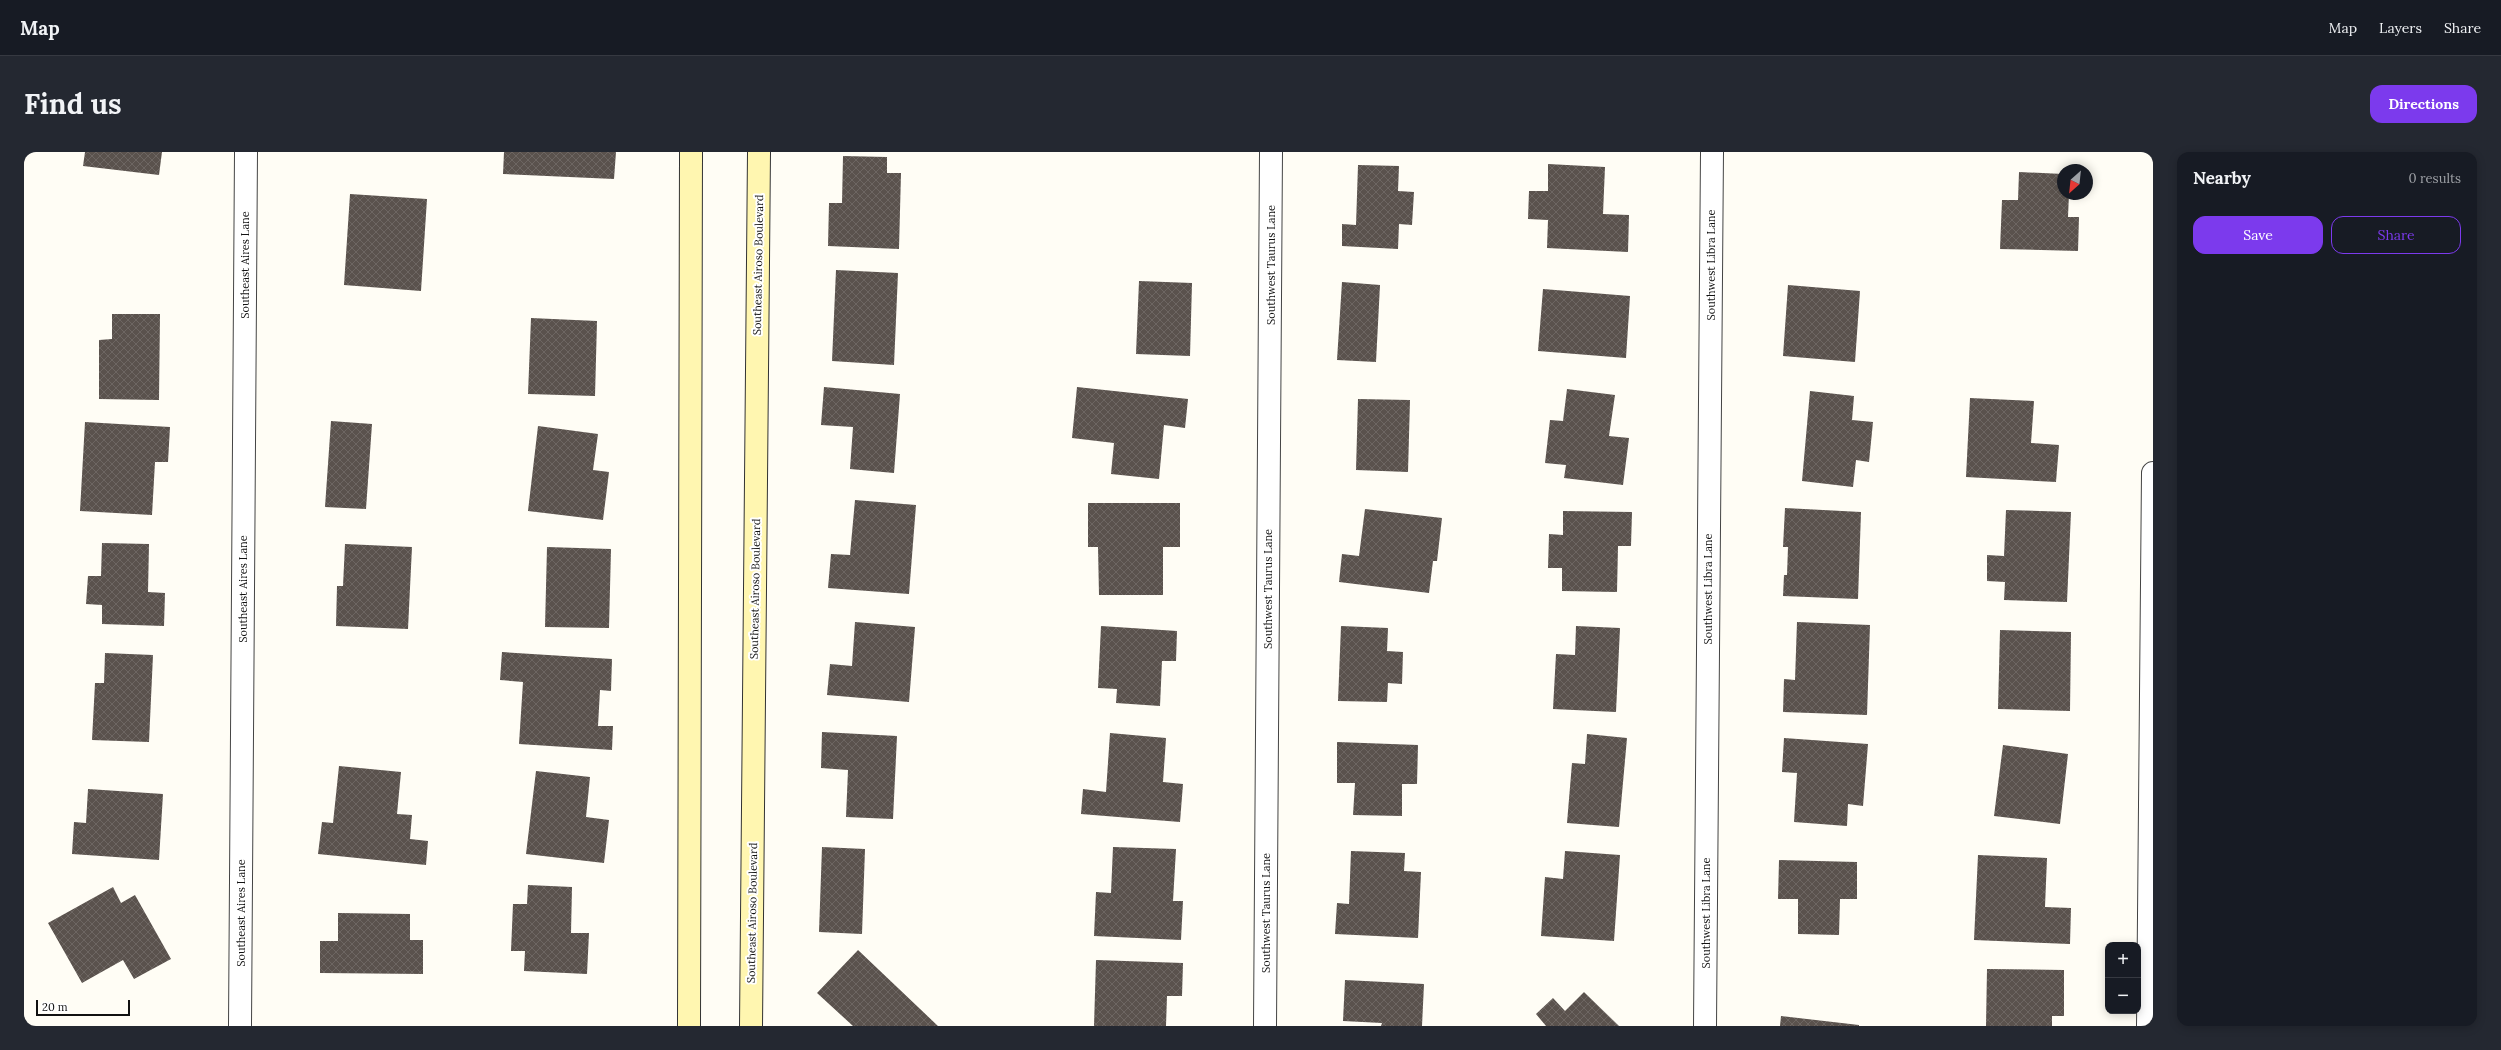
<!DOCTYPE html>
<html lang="en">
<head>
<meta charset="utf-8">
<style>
	body { margin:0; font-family:Lora,serif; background:#242831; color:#f1f3f6 }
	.controls { position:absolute; right:12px; bottom:12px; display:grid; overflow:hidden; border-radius:8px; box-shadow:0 2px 10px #0003 }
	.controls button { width:36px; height:36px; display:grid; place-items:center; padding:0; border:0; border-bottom:1px solid #363941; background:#171b24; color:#f1f3f6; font:20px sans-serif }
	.compass { position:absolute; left:2033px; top:12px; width:36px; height:36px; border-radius:50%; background:#171b24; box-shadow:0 2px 10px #0003; rotate:207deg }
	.scale { position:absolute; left:12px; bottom:10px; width:94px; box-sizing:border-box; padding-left:4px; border:2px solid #111; border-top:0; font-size:11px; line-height:14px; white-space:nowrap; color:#111; -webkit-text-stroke:3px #fff; paint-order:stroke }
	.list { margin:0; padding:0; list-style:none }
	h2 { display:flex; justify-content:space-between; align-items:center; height:52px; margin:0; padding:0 16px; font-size:17px }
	h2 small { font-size:13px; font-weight:400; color:#9ea1a6 }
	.actions { display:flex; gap:8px; padding:12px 16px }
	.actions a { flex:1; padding:9px 0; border:1px solid #7c3aed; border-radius:12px; text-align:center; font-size:14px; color:#7c3aed }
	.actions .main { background:#7c3aed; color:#fff }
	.map { position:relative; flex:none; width:2129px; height:874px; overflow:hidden; border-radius:12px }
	header { display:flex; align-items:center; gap:24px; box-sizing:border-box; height:56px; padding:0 20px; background:#171b24; border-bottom:1px solid #363941 }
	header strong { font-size:19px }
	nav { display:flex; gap:22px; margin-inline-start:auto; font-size:14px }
	.intro { display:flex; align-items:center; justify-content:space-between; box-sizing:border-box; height:96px; padding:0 24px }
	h1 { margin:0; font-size:28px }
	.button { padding:10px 18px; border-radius:12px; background:#7c3aed; color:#fff; font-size:14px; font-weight:700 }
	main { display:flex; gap:24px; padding:0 24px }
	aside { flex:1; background:#171b24; border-radius:12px; box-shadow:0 2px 10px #0003 }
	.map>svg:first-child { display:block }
	.building { fill:url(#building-cross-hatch) }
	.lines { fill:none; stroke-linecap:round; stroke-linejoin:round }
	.minor-casing { stroke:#444; stroke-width:24 }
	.secondary-casing { stroke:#333; stroke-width:24 }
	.minor { stroke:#fff; stroke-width:22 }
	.secondary { stroke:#fff6b0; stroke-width:22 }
	.labels { text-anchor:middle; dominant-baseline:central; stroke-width:4; stroke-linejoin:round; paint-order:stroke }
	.street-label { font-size:11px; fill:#111; stroke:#fff }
</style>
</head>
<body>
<header>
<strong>Map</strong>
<nav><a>Map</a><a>Layers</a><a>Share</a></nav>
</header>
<div class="intro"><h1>Find us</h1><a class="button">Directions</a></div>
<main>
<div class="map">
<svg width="2129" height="874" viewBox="0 0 2129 874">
	<defs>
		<pattern id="building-cross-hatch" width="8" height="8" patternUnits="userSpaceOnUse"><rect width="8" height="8" fill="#5a524d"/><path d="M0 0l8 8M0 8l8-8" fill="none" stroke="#6d6662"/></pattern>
	</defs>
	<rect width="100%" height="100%" fill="#fffdf5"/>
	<path class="building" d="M61 0H138L135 23 59 14Z
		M480 0H592L590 27 479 22Z
		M819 4 863 5V21H877L875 97 804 94 805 51H818Z
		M1524 12 1581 15 1579 62 1605 63 1604 100 1523 96 1524 68 1504 67 1505 39H1524Z
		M1334 13 1375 14 1374 39 1390 40 1388 73 1375 72 1374 97 1318 94V72L1332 73Z
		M1995 20 2039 22V42H2045L2044 65H2055L2054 99 1976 97 1978 48H1994Z
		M326 42 403 47 397 139 320 133Z
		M812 118 874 121 870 213 808 209Z
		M1115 129 1168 131 1166 204 1112 202Z
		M1318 130 1356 133 1352 210 1313 208Z
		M1764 133 1836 139 1831 210 1759 204Z
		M1519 137 1606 144 1602 206 1514 199Z
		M88 162H136L135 248 75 247V188L88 187Z
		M507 166 573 169 571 244 504 242Z
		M800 235 876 242 870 321 826 317 829 275 797 273Z
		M1053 235 1164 247 1161 276 1140 273 1135 327 1087 322 1090 291 1048 286Z
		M1543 237 1591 243 1585 284 1605 286 1599 333 1540 326 1542 313 1521 311 1526 268 1539 269Z
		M1786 239 1830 244 1828 268 1849 270 1845 310 1832 308 1829 335 1778 329Z
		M1946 246 2010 249 2007 291 2035 293 2032 330 1942 325Z
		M1334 247 1386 248 1384 320 1332 318Z
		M307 269 348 272 342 357 301 355Z
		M61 270 146 275 144 310H131L128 363 56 359Z
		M514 274 574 282 569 318 585 320 579 368 504 359Z
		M831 348 892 353 885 442 804 436 807 402 826 403Z
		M1064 351H1156V395H1139V443H1075L1074 395H1064Z
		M1761 356 1837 360 1834 447 1759 444 1760 423H1763L1764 395H1759Z
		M1341 357 1418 366 1413 409H1409L1405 441 1315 430 1318 402 1335 404Z
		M1982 358 2047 360 2043 450 1980 448 1981 430 1963 429V403L1980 404Z
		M1539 359 1608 360 1607 394H1594L1593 440 1538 439V416H1524L1525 382 1539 383Z
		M78 391 125 392 124 440 141 441 140 474 78 472V453L62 452 64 424H77Z
		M321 392 388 395 384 477 312 474 313 434H319Z
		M523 395 587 397 585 476 521 475Z
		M831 470 891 475 885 550 803 543 806 512 828 514Z
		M1773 470 1846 473 1843 563 1759 560 1760 527 1771 528Z
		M1077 474 1153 479 1152 509H1138L1136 554 1092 551 1093 537 1074 536Z
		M1317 474 1364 476 1363 499 1379 500 1378 532 1364 531 1363 550 1314 549Z
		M1552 474 1596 476 1592 560 1529 557 1532 502 1551 503Z
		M1976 478 2047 480 2046 559 1974 557Z
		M478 500 588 507 587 539 576 538 574 574H589L588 598 495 592 499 530 476 528Z
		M81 501 129 503 125 590 68 588 71 531H80Z
		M798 580 873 584 869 667 822 665 824 618 797 616Z
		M1086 581 1142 586 1139 630 1159 632 1156 670 1057 662 1059 637 1082 640Z
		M1563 582 1603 586 1595 675 1543 671 1548 611 1561 612Z
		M1760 586 1844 592 1839 654 1824 652 1823 674 1770 670 1773 621 1758 620Z
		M1313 590 1394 593 1393 632H1378V664L1329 663 1331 631H1313Z
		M1979 593 2044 602 2036 672 1970 664Z
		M315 614 377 620 373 662 388 663 386 687 404 689 402 713 294 702 298 670 309 671Z
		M512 619 566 625 562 665 585 668 580 711 502 702Z
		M64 637 139 642 135 708 48 702 50 670 62 671Z
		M798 695 841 697 838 782 795 780Z
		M1089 695 1152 697 1149 749H1159L1157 788 1070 784 1072 740 1087 741Z
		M1327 699 1381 701 1380 719 1397 720 1394 786 1311 782 1313 751 1325 752Z
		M1541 699 1596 703 1590 789 1517 784 1521 725 1539 727Z
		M1954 703 2023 706 2021 755 2047 756 2046 792 1950 788Z
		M1755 708 1833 710V747H1816L1815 783 1774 782V747H1754Z
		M504 733 548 735 547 781H565L563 822 500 819 501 799H487L489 752H503Z
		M89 735 97 751 111 743 147 807 110 827 99 808 58 831 24 771Z
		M314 761 386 762V788H399V822L296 821V789H314Z
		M834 798 914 874H829L793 841Z
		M1072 808 1159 811 1158 844H1143L1142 874H1070Z
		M1963 817 2040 818V864H2028V874H1962Z
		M1321 828 1400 832 1398 874H1357L1358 871 1319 869Z
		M1560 840 1595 874H1522L1512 862 1529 846 1541 859Z
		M1757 864 1835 873V874H1756Z"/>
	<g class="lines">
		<defs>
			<path id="minor" d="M216 874 222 0
				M1241 874 1247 0
				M1681 874 1688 0
				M2124 874 2129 321"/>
			<path id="secondary" d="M665 874 667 0
				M727 874 735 0"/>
		</defs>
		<use href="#minor" class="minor-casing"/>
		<use href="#secondary" class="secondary-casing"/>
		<use href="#minor" class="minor"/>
		<use href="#secondary" class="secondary"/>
	</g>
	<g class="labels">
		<g class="street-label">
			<text transform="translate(221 113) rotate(-90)">Southeast Aires Lane</text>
			<text transform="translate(734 113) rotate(-89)">Southeast Airoso Boulevard</text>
			<text transform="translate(1247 113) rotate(-90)">Southwest Taurus Lane</text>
			<text transform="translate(1687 113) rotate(-90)">Southwest Libra Lane</text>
			<text transform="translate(219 437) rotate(-90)">Southeast Aires Lane</text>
			<text transform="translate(731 437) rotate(-89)">Southeast Airoso Boulevard</text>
			<text transform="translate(1244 437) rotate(-90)">Southwest Taurus Lane</text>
			<text transform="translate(1684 437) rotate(-90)">Southwest Libra Lane</text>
			<text transform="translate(217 761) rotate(-90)">Southeast Aires Lane</text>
			<text transform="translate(728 761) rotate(-89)">Southeast Airoso Boulevard</text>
			<text transform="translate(1242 761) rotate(-90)">Southwest Taurus Lane</text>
			<text transform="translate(1682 761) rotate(-90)">Southwest Libra Lane</text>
		</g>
	</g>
</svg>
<div class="controls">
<button>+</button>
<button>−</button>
</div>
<svg class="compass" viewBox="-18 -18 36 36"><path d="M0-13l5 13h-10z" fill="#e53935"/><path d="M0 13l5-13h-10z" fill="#9ea1a6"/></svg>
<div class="scale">20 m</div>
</div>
<aside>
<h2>Nearby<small>0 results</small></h2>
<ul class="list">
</ul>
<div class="actions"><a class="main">Save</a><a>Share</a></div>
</aside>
</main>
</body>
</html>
